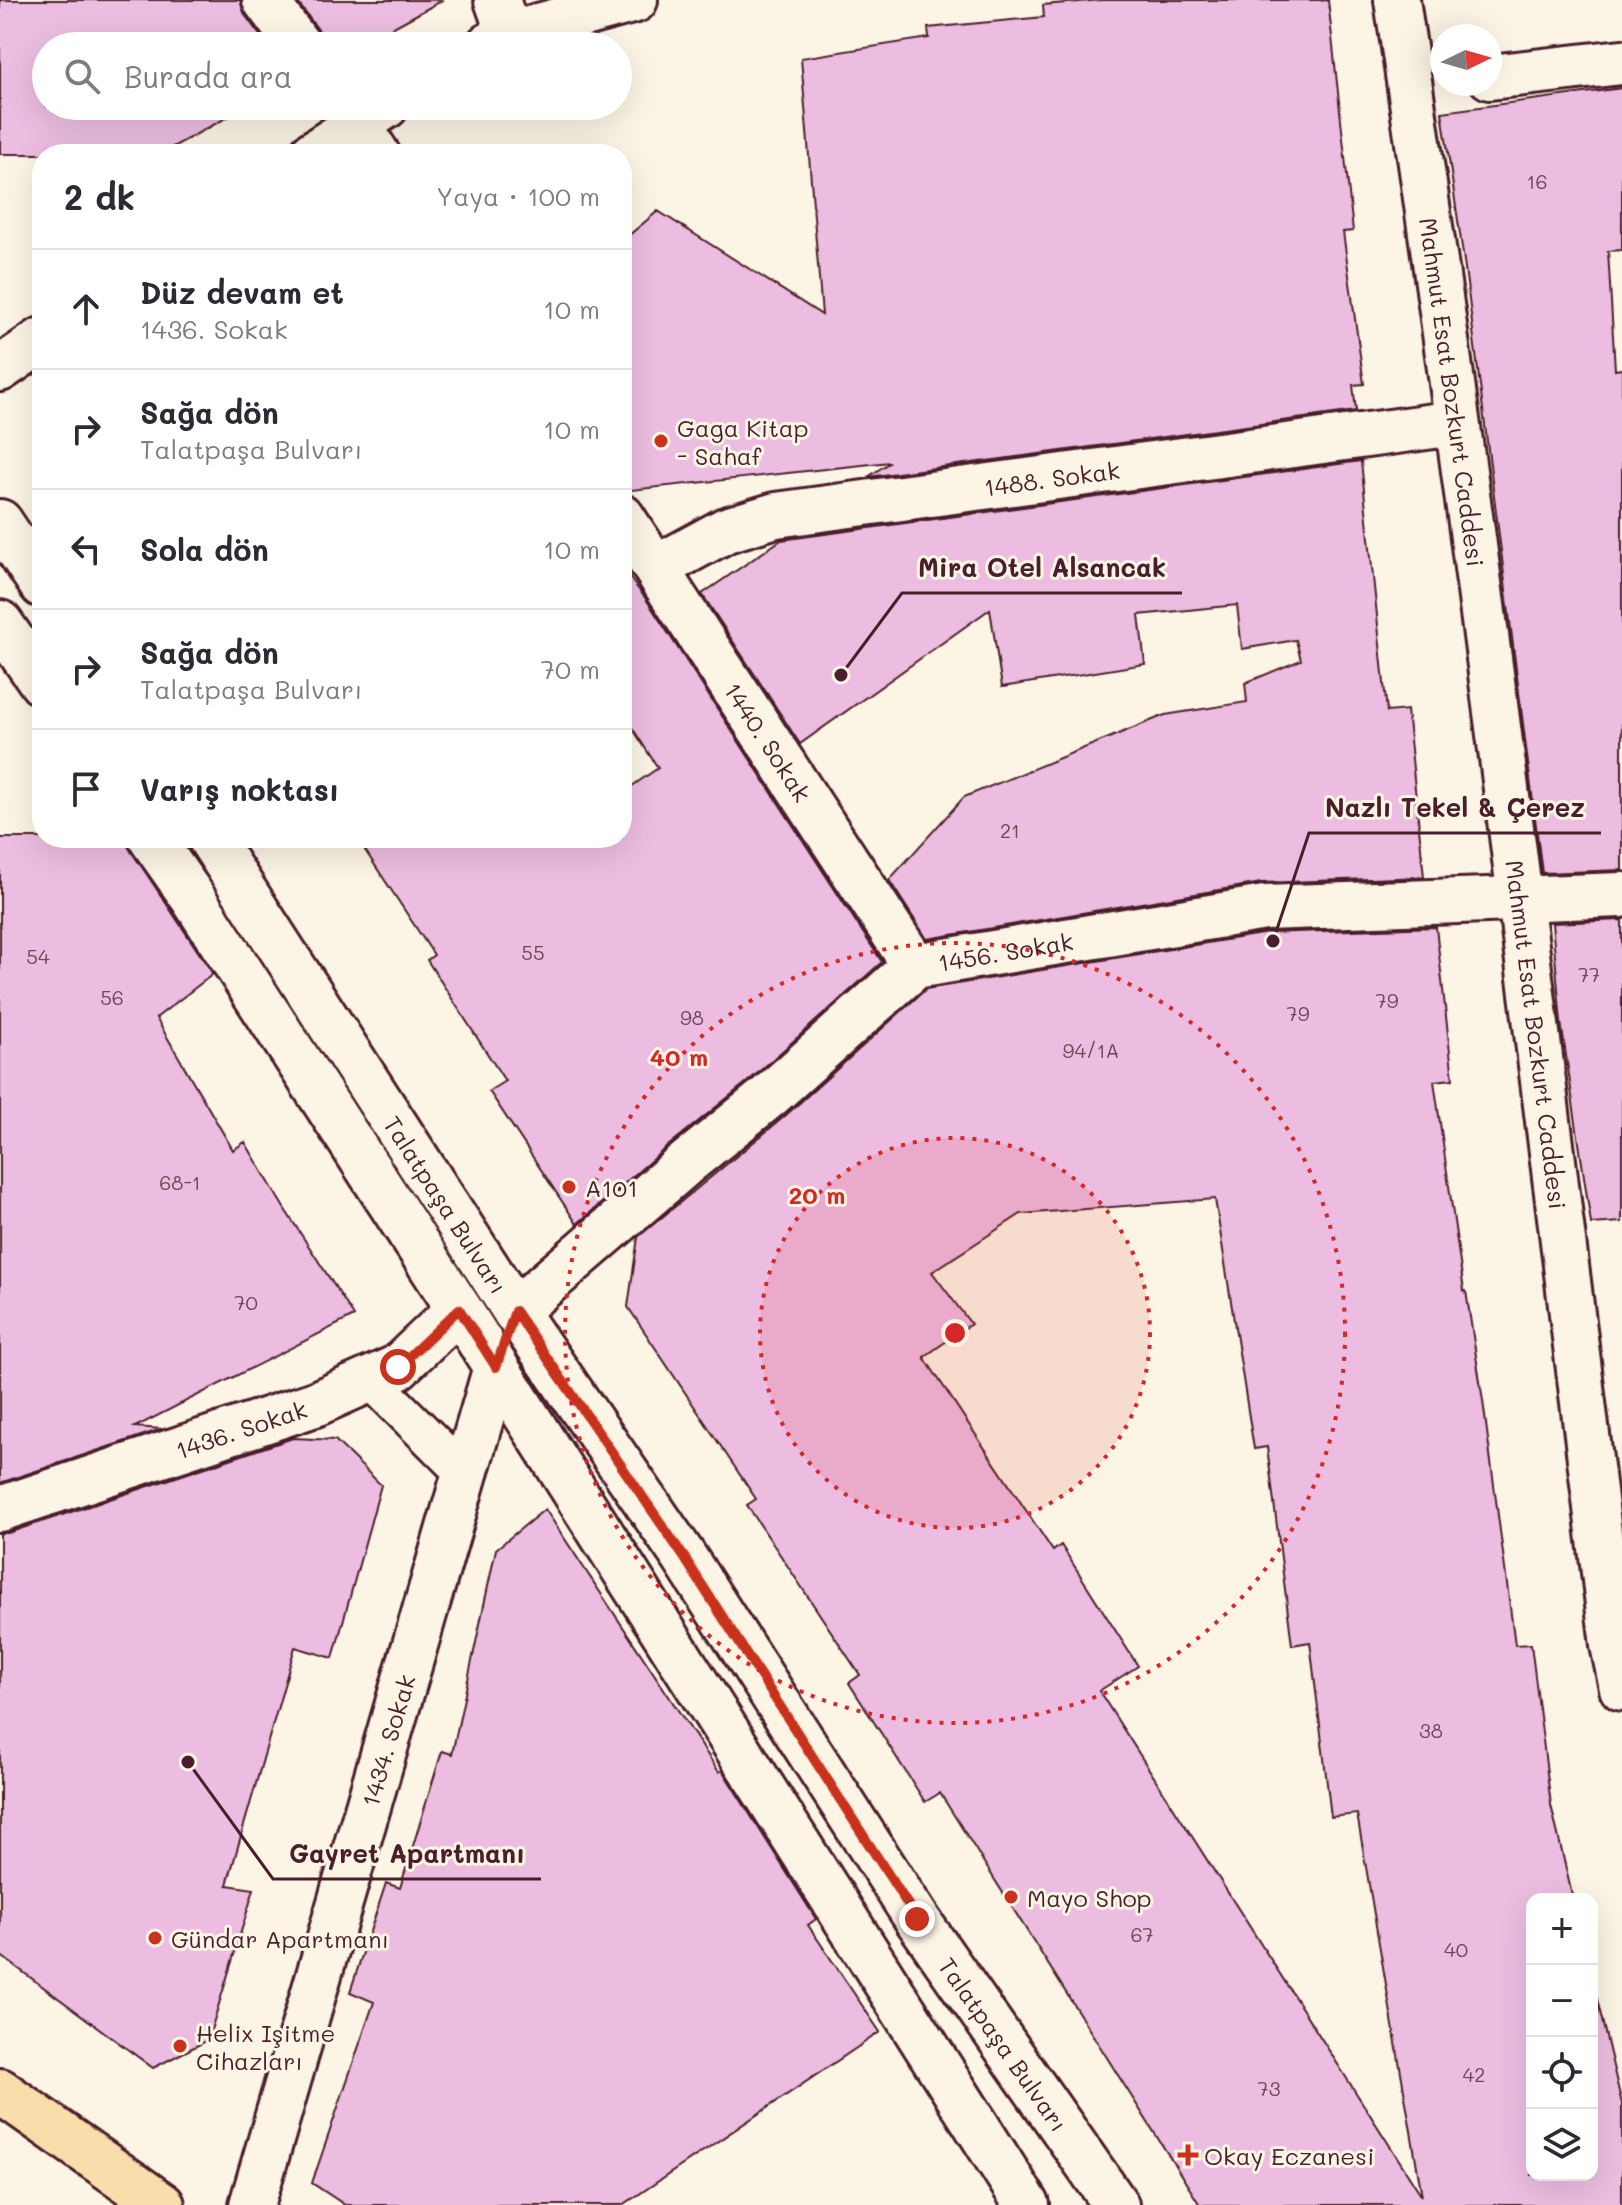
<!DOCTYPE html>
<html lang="tr">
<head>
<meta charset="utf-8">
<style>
	body { margin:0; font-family:Mali,sans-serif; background:#f7f7f7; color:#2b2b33 }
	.controls { position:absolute; right:24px; bottom:24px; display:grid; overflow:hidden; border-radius:16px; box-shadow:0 8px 32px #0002 }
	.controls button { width:72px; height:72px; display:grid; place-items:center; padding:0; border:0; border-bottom:2px solid #e1e1e2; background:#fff; color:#2b2b33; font:40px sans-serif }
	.compass { position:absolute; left:1430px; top:24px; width:72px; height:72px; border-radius:50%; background:#fff; box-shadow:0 8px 32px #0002; rotate:85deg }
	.stop { position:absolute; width:24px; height:24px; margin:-18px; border:6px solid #c8321e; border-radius:50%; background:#fff }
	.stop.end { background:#c8321e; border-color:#fff; box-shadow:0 2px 8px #0008 }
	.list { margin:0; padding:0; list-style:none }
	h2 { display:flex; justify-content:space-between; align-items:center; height:104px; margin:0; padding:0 32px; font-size:34px }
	h2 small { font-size:26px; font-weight:400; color:#7c7c81 }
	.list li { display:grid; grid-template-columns:52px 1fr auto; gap:24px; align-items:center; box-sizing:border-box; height:120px; padding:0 32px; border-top:2px solid #e1e1e2 }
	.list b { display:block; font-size:30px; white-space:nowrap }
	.list p { margin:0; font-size:26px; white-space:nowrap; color:#7c7c81 }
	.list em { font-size:26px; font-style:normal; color:#7c7c81 }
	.icon { flex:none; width:44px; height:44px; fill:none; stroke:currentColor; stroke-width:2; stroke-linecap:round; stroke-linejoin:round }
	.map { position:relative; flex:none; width:1622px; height:2205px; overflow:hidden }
	.search { position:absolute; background:#fff; box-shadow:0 8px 32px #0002; left:32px; top:32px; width:600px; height:88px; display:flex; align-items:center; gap:20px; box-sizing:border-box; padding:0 28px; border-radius:44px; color:#7c7c81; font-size:30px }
	.panel { position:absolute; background:#fff; box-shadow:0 8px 32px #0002; left:32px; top:144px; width:600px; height:704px; border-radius:32px }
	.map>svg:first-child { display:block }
	.building { fill:#ecbde0; stroke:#4a1f2b; stroke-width:2; fill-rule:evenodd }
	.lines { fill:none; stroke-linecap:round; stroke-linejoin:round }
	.service-casing { stroke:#4a1f2b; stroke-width:42 }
	.pedestrian-casing { stroke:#4a1f2b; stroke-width:50 }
	.minor-casing { stroke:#4a1f2b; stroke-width:50 }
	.secondary-casing { stroke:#4a1f2b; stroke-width:50 }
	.primary-casing { stroke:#4a1f2b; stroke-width:50 }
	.service { stroke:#fcf5e5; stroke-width:36 }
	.pedestrian { stroke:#fcf5e5; stroke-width:44 }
	.minor { stroke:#fcf5e5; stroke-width:44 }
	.secondary { stroke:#fcf5e5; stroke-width:44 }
	.primary { stroke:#f9deab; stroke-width:44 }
	.route { stroke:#c8321e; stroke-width:10 }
	.ring { fill:none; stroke:#d62828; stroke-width:4; stroke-dasharray:4 8 }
	.poi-dot { fill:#c8321e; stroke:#fcf5e5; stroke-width:3 }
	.labels { text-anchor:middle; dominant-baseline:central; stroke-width:6; stroke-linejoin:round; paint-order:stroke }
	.number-label { font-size:20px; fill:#724658 }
	.street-label { font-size:24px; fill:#4a1f2b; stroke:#fcf5e5 }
	.poi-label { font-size:24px; fill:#4a1f2b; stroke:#fcf5e5; text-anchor:start }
	.centre { fill:#d62828; stroke:#fcf5e5; stroke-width:4 }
	.ring-label { font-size:24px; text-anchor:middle; font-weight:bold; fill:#d62828; stroke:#fcf5e5; stroke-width:6; stroke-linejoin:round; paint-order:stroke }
	.leader { fill:none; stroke:#4a1f2b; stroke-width:3 }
	.callout-dot { fill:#4a1f2b; stroke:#fcf5e5; stroke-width:3 }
	.callout-label { font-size:26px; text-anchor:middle; font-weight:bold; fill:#4a1f2b; stroke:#fcf5e5; stroke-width:6; stroke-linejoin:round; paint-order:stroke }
</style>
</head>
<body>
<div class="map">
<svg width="1622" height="2205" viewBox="0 0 1622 2205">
	<rect width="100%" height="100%" fill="#fcf5e5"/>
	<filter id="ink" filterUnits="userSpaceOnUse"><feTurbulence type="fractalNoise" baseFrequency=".0125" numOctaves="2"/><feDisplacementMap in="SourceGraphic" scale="16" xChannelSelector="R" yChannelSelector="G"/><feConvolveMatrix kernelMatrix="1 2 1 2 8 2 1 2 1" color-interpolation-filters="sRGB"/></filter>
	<g filter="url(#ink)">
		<path class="building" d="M0 0H240L245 15 268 46H46V106H248L160 154H0Z
			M296 0H443L359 46H324L319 31Z
			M1102 0H1328L1353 231 1343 232 1364 384 1353 385 1356 411 868 477 890 462 622 491V241L658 211 822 315 801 58 929 38 928 28 1044 17 1043 5Z
			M1622 88V250L1608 251 1615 370 1622 369V870L1542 873 1465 268 1442 112Z
			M1361 461 1387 712 1407 710 1424 877 1261 883 927 939 889 880 964 797 1165 715 1247 702 1245 683 1301 660 1296 640 1242 649 1237 605 1139 615 1145 664 1002 687 990 609 800 744 702 594 781 540Z
			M622 568 646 599 882 962 752 1078 668 1146 577 1224 489 1091 505 1081 427 960 434 955 357 838H622V793L658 768 622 712Z
			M0 838H122L128 846 213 974 156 1018 233 1150 245 1142 284 1208 354 1316 135 1427 162 1429 0 1483Z
			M1622 920V1222L1591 1224 1561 1022 1552 923Z
			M1436 927 1453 1079 1434 1081 1464 1291H1466L1483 1401 1515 1645 1531 1644 1551 1805 1573 1899H1532V2175H1592V1978L1622 2104V2205H1200L940 1793 925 1802 849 1683 860 1675 747 1505 756 1499 628 1307 638 1237 785 1116 926 989 1268 933ZM1215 1199 1254 1449 1267 1447 1292 1645 1310 1642 1331 1817 1357 1814 1422 2196 1099 1691 1138 1666 1061 1545 1053 1551 924 1357 971 1324 932 1272 1021 1214Z
			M293 1438 335 1440 381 1485 333 1658 295 1647 227 1885 254 1889 208 2040 153 2068 0 1955V1533H8Z
			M545 1509 719 1772 722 1770 816 1919 808 1925 880 2032 623 2205H345L312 2183 374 2002 350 1992 386 1883 400 1888 442 1751 452 1754 496 1549Z"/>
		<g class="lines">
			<defs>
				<path id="service" d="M370 1379 465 1474"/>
				<path id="pedestrian" d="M265 0 299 46
					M497 0 509 34"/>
				<g id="minor">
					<path id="s1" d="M1397 0C1479 547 1545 1096 1613 1645L1622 1688"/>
					<path d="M488 46 509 34 635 0"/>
					<path d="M1490 77 1622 62"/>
					<path d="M357 123 377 154"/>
					<path d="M312 154 386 106"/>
					<path d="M0 369 42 340"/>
					<path id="s2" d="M622 517 915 966"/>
					<path id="s3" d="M656 568 726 530 776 515 1456 423"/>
					<path id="s4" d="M515 1311 684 1165 768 1097 915 966 1265 908 1622 895"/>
					<path id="s5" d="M0 1509 315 1404 398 1367 459 1309"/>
					<path id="s6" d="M252 2205 496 1367"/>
				</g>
				<g id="secondary">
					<path d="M0 522 42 585"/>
					<path d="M0 623 42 683"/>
					<path d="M151 838 191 895 459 1309 1027 2205"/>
					<path id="s7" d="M210 838 515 1311 684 1557 917 1919 1116 2205"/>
				</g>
				<path id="primary" d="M0 2091 162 2205"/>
			</defs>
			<use href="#service" class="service-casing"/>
			<use href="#pedestrian" class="pedestrian-casing"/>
			<use href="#minor" class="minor-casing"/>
			<use href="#secondary" class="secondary-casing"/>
			<use href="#primary" class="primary-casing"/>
			<use href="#service" class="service"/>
			<use href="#pedestrian" class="pedestrian"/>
			<use href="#minor" class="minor"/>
			<use href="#secondary" class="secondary"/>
			<use href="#primary" class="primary"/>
		</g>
	</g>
	<g class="lines" filter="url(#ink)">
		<path class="route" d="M398 1367 459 1309 496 1367 515 1311 684 1557 917 1919"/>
	</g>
	<circle cx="955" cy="1333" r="195" fill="#d62828" fill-opacity=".12"/>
	<g class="ring">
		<circle cx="955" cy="1333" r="195"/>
		<circle cx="955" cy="1333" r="390"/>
	</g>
	<g class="poi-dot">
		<circle cx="661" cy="441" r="8"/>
		<circle cx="569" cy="1187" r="8"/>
		<circle cx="1011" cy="1897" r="8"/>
		<circle cx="155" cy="1938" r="8"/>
		<circle cx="180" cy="2046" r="8"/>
		<path d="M1184 2143h8v8h8v8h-8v8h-8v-8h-8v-8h8z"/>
	</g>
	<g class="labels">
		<g class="number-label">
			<text x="1537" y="181">16</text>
			<text x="1010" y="830">21</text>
			<text x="533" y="952">55</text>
			<text x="38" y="956">54</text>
			<text x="1589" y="974">77</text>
			<text x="112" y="997">56</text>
			<text x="1387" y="1000">79</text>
			<text x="1298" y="1013">79</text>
			<text x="692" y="1017">98</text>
			<text x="1091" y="1050">94/1A</text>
			<text x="180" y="1182">68-1</text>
			<text x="246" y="1302">70</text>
			<text x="1431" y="1730">38</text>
			<text x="1142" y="1934">67</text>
			<text x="1456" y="1949">40</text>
			<text x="1474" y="2074">42</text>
			<text x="1269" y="2088">73</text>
		</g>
		<g class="street-label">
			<text stroke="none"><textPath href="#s1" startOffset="396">Mahmut Esat Bozkurt Caddesi</textPath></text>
			<text stroke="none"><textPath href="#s3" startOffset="410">1488. Sokak</textPath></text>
			<text stroke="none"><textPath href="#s2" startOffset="268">1440. Sokak</textPath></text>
			<text stroke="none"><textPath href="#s4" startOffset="620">1456. Sokak</textPath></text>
			<text stroke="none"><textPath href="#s1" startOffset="1044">Mahmut Esat Bozkurt Caddesi</textPath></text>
			<text stroke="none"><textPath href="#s7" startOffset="436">Talatpaşa Bulvarı</textPath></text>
			<text stroke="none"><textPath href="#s5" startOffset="254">1436. Sokak</textPath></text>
			<text stroke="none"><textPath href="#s6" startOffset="484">1434. Sokak</textPath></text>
			<text stroke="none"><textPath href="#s7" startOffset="1444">Talatpaşa Bulvarı</textPath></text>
		</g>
		<g class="poi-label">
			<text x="677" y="427">Gaga Kitap<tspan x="677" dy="28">- Sahaf</tspan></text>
			<text x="585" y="1187">A101</text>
			<text x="1027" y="1897">Mayo Shop</text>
			<text x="171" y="1938">Gündar Apartmanı</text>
			<text x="196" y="2032">Helix Işitme<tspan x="196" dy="28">Cihazları</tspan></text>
			<text x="1204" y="2155">Okay Eczanesi</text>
		</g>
	</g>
	<circle cx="955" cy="1333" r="12" class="centre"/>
	<g class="ring-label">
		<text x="679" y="1066">40 m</text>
		<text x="817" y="1204">20 m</text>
	</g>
	<path class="leader" d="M841 675L902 593H1182M1273 941L1309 833H1601M188 1762L273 1879H541"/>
	<g class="callout-dot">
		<circle cx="841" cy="675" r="8"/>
		<circle cx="1273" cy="941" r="8"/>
		<circle cx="188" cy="1762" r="8"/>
	</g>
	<g class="callout-label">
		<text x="1042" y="577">Mira Otel Alsancak</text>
		<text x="1455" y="817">Nazlı Tekel &amp; Çerez</text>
		<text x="407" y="1863">Gayret Apartmanı</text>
	</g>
</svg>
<div class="controls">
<button>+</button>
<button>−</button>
<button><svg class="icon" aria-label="locate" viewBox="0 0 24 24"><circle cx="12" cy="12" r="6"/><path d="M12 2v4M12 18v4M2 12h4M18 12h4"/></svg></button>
<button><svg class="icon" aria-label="layers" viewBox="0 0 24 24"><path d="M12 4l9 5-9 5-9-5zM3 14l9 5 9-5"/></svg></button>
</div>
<svg class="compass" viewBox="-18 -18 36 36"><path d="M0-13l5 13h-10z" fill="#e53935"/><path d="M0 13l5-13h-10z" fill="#7c7c81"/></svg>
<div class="stop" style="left:398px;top:1367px"></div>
<div class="stop end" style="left:917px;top:1919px"></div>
<div class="search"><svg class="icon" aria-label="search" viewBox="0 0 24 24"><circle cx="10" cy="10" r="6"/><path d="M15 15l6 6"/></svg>Burada ara</div>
<section class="panel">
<h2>2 dk<small>Yaya · 100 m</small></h2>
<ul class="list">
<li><svg class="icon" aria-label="ahead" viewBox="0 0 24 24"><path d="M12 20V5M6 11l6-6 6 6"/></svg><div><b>Düz devam et</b><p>1436. Sokak</p></div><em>10 m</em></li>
<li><svg class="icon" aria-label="right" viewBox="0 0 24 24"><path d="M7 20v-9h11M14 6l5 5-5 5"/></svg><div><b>Sağa dön</b><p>Talatpaşa Bulvarı</p></div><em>10 m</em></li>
<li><svg class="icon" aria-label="left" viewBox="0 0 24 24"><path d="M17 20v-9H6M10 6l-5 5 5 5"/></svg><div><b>Sola dön</b></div><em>10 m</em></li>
<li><svg class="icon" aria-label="right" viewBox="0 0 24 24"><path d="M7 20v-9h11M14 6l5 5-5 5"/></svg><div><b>Sağa dön</b><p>Talatpaşa Bulvarı</p></div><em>70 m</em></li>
<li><svg class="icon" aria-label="arrive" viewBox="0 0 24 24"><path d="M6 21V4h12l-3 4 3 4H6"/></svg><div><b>Varış noktası</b></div></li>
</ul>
</section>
</div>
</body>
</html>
